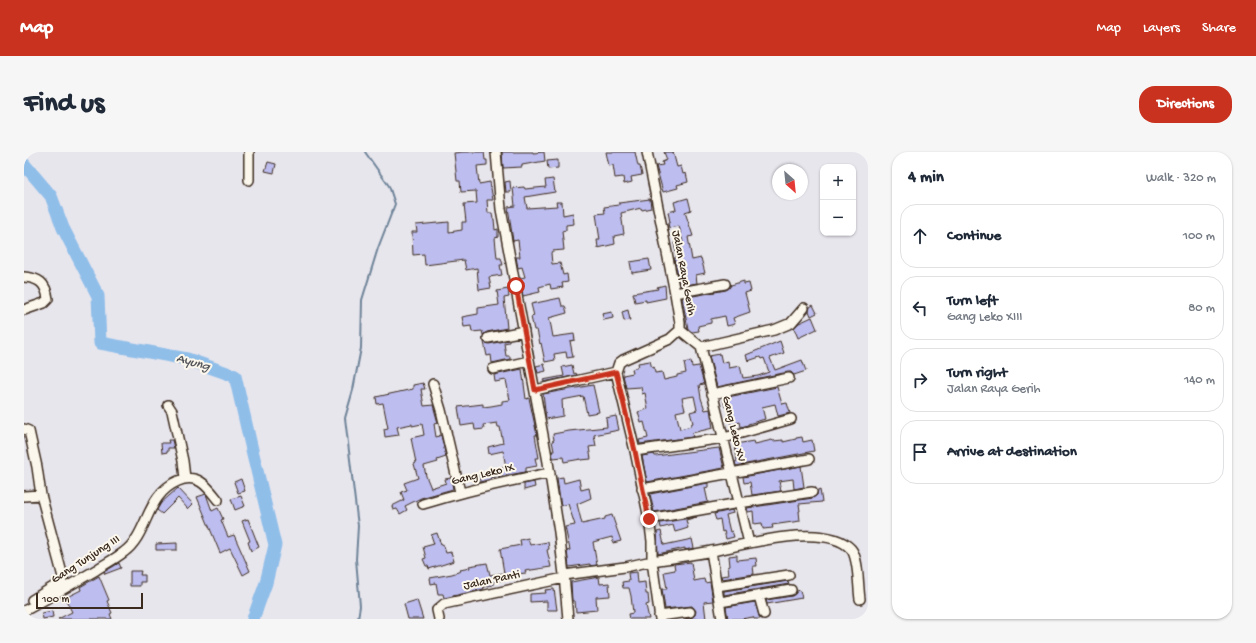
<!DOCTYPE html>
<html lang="en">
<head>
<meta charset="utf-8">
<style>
	body { margin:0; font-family:"Gochi Hand",sans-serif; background:#f6f6f7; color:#1f2937 }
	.controls { position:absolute; right:12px; top:12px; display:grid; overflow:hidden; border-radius:8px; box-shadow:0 1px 3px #0004 }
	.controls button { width:36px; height:36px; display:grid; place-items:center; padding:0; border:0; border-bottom:1px solid #e0e1e3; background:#fff; color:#1f2937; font:20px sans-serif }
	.compass { position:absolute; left:748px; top:12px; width:36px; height:36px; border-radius:50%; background:#fff; box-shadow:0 1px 3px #0004; rotate:153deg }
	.scale { position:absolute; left:12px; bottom:10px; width:107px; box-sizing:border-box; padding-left:4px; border:2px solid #3b2a1e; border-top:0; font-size:11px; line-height:14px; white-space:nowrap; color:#3b2a1e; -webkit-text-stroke:3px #fbf7ec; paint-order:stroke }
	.stop { position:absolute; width:12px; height:12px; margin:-9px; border:3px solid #c8321e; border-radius:50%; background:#fff }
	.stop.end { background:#c8321e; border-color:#fff; box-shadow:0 1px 4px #0008 }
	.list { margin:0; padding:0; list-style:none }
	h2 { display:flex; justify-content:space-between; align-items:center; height:52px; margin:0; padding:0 16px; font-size:17px }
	h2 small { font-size:13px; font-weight:400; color:#747a83 }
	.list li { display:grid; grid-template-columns:26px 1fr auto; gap:12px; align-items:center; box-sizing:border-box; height:64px; margin:0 8px 8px; padding:0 8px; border:1px solid #e0e1e3; border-radius:16px }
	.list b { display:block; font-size:15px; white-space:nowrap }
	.list p { margin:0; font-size:13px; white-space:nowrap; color:#747a83 }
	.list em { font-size:13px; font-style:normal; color:#747a83 }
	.icon { flex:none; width:22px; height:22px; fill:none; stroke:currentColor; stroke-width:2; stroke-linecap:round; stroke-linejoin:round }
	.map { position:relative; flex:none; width:844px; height:467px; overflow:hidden; border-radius:16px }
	header { display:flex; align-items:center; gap:24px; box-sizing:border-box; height:56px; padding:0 20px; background:#c8321e; color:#fff }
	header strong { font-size:19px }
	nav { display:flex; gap:22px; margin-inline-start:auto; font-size:14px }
	.intro { display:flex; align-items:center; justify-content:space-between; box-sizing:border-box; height:96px; padding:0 24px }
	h1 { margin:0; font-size:28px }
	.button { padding:10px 18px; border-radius:16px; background:#c8321e; color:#fff; font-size:14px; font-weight:700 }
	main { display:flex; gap:24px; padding:0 24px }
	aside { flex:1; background:#fff; border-radius:16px; box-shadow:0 1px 3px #0004 }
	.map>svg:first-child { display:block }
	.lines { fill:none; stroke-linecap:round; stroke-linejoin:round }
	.stream { stroke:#6d8398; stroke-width:2 }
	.river { stroke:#8fbee9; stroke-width:13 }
	.building { fill:#bdbdef; stroke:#3b2a1e; fill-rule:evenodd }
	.minor-casing { stroke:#3b2a1e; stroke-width:12 }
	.minor { stroke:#fbf7ec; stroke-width:9 }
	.route { stroke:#c8321e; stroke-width:5 }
	.labels { text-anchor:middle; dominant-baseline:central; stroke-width:4; stroke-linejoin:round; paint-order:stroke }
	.street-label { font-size:12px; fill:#3b2a1e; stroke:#fbf7ec }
	.water-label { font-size:13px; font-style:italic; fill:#54565b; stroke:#fbf7ec }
</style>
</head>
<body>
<header>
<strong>Map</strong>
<nav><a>Map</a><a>Layers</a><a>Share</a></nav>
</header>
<div class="intro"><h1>Find us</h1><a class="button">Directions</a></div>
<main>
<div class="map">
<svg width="844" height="467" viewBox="0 0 844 467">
	<rect width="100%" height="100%" fill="#e8e6ed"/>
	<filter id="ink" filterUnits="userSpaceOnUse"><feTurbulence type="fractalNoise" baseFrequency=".025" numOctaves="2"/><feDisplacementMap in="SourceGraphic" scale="8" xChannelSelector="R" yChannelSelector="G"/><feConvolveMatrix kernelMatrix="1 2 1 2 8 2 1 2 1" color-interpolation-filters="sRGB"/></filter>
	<g filter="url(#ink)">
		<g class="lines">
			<path class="stream" d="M334 467 336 454 332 407 334 374 321 266 329 238 337 196 338 148 354 96 371 52 365 34 341 0"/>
			<path class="river" d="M0 12 27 44 39 76 74 144 76 191 163 207 211 224 229 302 251 393 242 431 229 467"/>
		</g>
		<path class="building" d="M439 0H460L461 8H463V13L453 14 455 32 466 30 469 48H463L464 61H468L469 67H470L471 78 474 77V85L471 86 473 106H477L479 113H476L478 123 465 125 467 136 455 138 453 116 442 118 440 108 401 113 400 102 389 103 388 80H393L392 73 425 70V80L438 78V70H442L440 52 453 51 452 39 437 40 436 29H433L430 1Z
			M478 0H509V1L520 0 521 9 498 13V15L479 16Z
			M582 0H611L614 14H616L618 23 607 25 608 30 600 32 599 25 591 26 589 13 585 14Z
			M640 0H649L653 15 657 14 659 22 662 21 664 30 653 33 654 36 639 40 632 14 639 13 638 10 643 8Z
			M534 8V16L524 17 523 9Z
			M244 10 252 12 250 21 241 19Z
			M529 27 531 40 501 45 503 56 533 54 532 50H538L539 63 549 61 550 72 542 73V78L538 79 540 98 528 99 527 101 528 112 536 111 539 123 543 122 544 130 538 131 539 135 527 137 526 132 515 135 516 140 499 144 496 126 501 125 498 115 494 116 492 105H496L494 88 489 89 484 55 491 54 489 36 500 35 501 37 522 35 521 28Z
			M486 29 487 40H482L481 30Z
			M664 46 667 58 661 60 669 84 664 85 668 108 677 106 681 121 672 123 673 131 656 134 650 106H653L650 91 659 90 655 74 645 76 644 71 646 70 644 60 652 58 650 50Z
			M626 47 627 56 618 58 617 56 597 61 600 82 590 84 591 92 574 96 573 88H576L572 62 581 61 580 55 595 53V51Z
			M625 107 627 118 608 121 606 110Z
			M720 129V132L725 131 727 139 721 141 726 160 709 166 711 172 703 174 701 164 687 167V171L674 174 675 179 668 180 664 177 658 146 702 138 705 136 707 133Z
			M641 133 642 146 622 150V148L611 150 609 141 634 137 633 135Z
			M484 137 485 145 480 146 483 176 463 180 459 183 458 179 448 180 447 174 440 175 438 165 454 162V156L475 153 473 139Z
			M536 146 538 154H541L543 161 525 166 527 174 529 185 550 182 551 188 546 189 549 205 543 206 542 200 530 202 531 208 521 210 517 191 516 192 513 178H510L507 165 510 164 507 152Z
			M789 153 793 161 787 164 785 159 786 155Z
			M604 158 606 168 600 169 598 160Z
			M588 160 589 166 580 168 578 162Z
			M788 165 793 177 774 186 770 176 775 171Z
			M485 188V190L480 191 482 204H486V207L468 211 467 203 463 204 460 190 465 192Z
			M756 189 760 201 746 206 751 218 778 208 782 219 770 223 767 220H764L693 235 685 204 696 202 698 211 704 209 705 216 716 214 719 226 734 224 745 220 740 206 737 207 736 205 724 209 722 203Z
			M626 209 628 216 630 215 631 221 638 220 640 228 653 225V223L662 221 660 211 667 209 668 215 675 214 680 232 675 233 677 246 681 258 686 257 689 276 668 281 669 285 616 292 615 288 624 286 620 270 617 271 614 260 624 257 621 241 618 242 617 235 602 236 599 223 609 221 608 217 615 215 614 211ZM670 244 673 258 666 260 669 271 667 272V274L656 277 652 260 661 258 658 246Z
			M520 212 522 219 514 221 512 214Z
			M548 213 550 222 552 221 553 223 520 230 519 228 540 224 538 215Z
			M498 217 502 247 505 246 513 283H511L515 306H511L513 314 502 316V320L466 326 467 327 456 330 455 322 468 320 467 318 482 315 479 299 465 302 464 295 479 291 476 275H474L473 271 459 273 460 277 451 278 450 272 437 274 434 255 459 252V255L467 254 478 252V249L486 248 482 228 471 230 470 223Z
			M399 231 401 237H397L400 254 409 253 414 271 410 272 412 285 417 283 422 305 413 308 414 310 400 314 402 324 407 336 422 331 421 327 427 326 429 337 397 346 381 354 383 358 376 362 373 357 369 358 368 354 380 348 377 340 383 338 380 331 394 326 390 312 392 311 387 286 400 283 398 272 388 274V272L373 275 375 283 361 285 360 277 364 276 359 251 353 252 352 245 389 237V233Z
			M569 233 575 260 563 262 559 244 538 248 539 264 522 267 519 242Z
			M753 235 758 252 763 251 766 261 754 264 751 252 738 255 741 267 724 272V273L717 275 716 270 707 273 703 255H701L699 246Z
			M592 264 595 278 570 283 572 294 565 295 567 307 557 308V307L540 310 539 305 529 306 528 299H530L528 289 530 288 529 282 545 279 583 275 582 266Z
			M778 285 779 290 788 288 790 299 712 314 711 310 713 309 711 292 730 289 731 292 748 288 749 289 759 288V290L772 287V286Z
			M144 288H148L150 296H144V300L138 301 137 291H145Z
			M695 296 700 316 623 330 618 304 630 302 631 304Z
			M777 314 780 335 770 337 769 327 755 329 757 339 728 343 726 330 720 331 719 325Z
			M539 325 540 331 555 327 557 338 565 336 567 346 553 352 558 372 581 367V365L588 363 590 369 597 389 589 391 588 385 569 390 573 413 566 414V412L545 415 543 399 546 398 541 375 551 373 544 352 537 354 533 326Z
			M217 327 221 339 214 341 210 330Z
			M510 330 511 335 500 338V332Z
			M684 331V335L681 336 684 350 630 360 626 342Z
			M154 336 169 352 164 357 154 346 138 362 133 358 134 356 137 351Z
			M796 338 798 350 775 352 776 359H775L776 369 748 373 749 376 739 377 738 371 730 372 729 359 724 360 723 356 789 346 793 343 794 339Z
			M182 342 188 359 194 356 199 367 197 368 204 385 210 383 226 419 219 423 206 396 196 401 173 345Z
			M217 344 221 354 211 358 207 347Z
			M708 358 709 361 702 363 706 380 708 379 710 385 702 387 700 379 698 380 696 367 692 368 690 362Z
			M673 365 662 368 664 376 658 378 651 380 649 373 637 376 636 371Z
			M224 367 235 395 227 399 224 390 226 389 218 369Z
			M637 379 640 393 668 387 670 396 661 398V396L634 402 633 380Z
			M413 381 417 393 419 392 422 401 427 400 430 409 405 417 404 414H402L399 407 402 406 399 395 410 392 407 383Z
			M504 386 506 393 524 390 525 397 523 398 527 415 501 419 502 421 493 422V425L469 430V433L459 435 460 437 420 446 419 442H414L412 431 407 432 406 426 428 422 437 419 436 418 446 416 445 414 463 411 466 423 480 421 476 397 497 393 496 388Z
			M153 391V398H132V392Z
			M713 403V408L732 406 733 414H729L730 422 698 427 697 424 705 423 704 415 706 414 705 404Z
			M667 410 670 429 680 427 681 431 686 430 689 449 680 450 682 467H659L667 466 671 463 672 459 668 454 641 457 638 437H643L640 420 651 418 650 412Z
			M95 411 97 416 81 422 80 420Z
			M106 419H117L116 423H121V430H116V434H106Z
			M613 420 614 431 621 430 622 442H624L625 452 622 453 625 467H605L604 462 609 461 607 444 605 436H599L598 430 605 429 604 421Z
			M75 424 85 448 83 449 88 461 86 462 88 467H34L48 460 41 446 57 438 56 435Z
			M575 425 576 432 585 431 586 444 572 445 573 458 552 460 551 449H548L547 430Z
			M764 429 765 432 700 443V439Z
			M530 437 533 458H523V449L506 450V442L522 441 521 438Z
			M776 438 778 446 743 452 742 448 768 444 771 442 773 439Z
			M393 448 399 467H384L380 452Z
			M731 450 736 467H730L729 465 717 467H704L702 455Z
			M28 459 29 465 19 467 18 461Z"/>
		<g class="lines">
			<defs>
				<path id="minor" d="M472 0 477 57 524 310 535 380 540 423
					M225 28V0
					M0 125C15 126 22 131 24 147L20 151 0 158
					M651 141 701 132
					M656 178 677 195 725 391
					M464 186 500 179
					M677 195 750 178 767 171 780 156
					M469 217 505 209
					M409 232 417 258 436 340
					M511 238 592 220
					M688 242 765 226
					M144 253 148 259 159 309 161 326
					M0 277 5 279 13 315 17 343 39 425 37 430 8 448
					M611 299 700 286 767 267
					M618 337 785 307
					M0 344 17 343
					M399 352C441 339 483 329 526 321
					M625 367 715 351 788 340
					M687 399 698 467
					M693 434 765 423
					M735 444 740 462
					M696 450 767 438
					M0 459C24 446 48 432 72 418 81 412 91 407 100 400 125 382 121 343 154 329 174 321 183 334 194 348
					M635 464 666 460
					M415 467 413 458 420 452 540 426
					M544 467 540 423 601 415 628 409V389L625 367 611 299 592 220 595 211 599 208 646 187 656 178V171L651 141 623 0
					M636 467 628 409C648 406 668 403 688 399 720 393 802 369 827 397 835 406 834 435 836 447"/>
			</defs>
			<use href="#minor" class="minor-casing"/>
			<use href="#minor" class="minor"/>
		</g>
	</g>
	<g class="lines" filter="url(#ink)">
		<path class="route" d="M492 134 511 238 592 220 611 299 625 367"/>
	</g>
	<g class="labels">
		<g class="street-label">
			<text transform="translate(659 121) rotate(79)">Jalan Raya Gerih</text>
			<text transform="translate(709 277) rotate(76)">Gang Leko XV</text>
			<text transform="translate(459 323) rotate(-13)">Gang Leko IX</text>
			<text transform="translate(62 408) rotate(-33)">Gang Tunjung III</text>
			<text transform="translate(468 429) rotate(-12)">Jalan Panti</text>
		</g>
		<g class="water-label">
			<text transform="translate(169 211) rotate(16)">Ayung</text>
		</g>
	</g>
</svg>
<div class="controls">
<button>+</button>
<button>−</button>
</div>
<svg class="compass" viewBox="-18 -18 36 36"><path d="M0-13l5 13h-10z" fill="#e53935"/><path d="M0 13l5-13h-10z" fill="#747a83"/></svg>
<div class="scale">100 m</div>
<div class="stop" style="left:492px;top:134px"></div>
<div class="stop end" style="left:625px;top:367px"></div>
</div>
<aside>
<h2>4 min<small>Walk · 320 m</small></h2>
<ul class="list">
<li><svg class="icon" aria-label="ahead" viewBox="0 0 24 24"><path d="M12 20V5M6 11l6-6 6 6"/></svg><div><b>Continue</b></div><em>100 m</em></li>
<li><svg class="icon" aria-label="left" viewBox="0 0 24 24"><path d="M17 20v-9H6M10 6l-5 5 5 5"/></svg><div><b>Turn left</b><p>Gang Leko XIII</p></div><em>80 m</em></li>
<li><svg class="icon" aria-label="right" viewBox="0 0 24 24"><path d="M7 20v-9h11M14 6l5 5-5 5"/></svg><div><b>Turn right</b><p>Jalan Raya Gerih</p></div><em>140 m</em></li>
<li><svg class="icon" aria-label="arrive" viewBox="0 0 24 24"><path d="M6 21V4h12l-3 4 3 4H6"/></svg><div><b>Arrive at destination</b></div></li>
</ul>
</aside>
</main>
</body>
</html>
